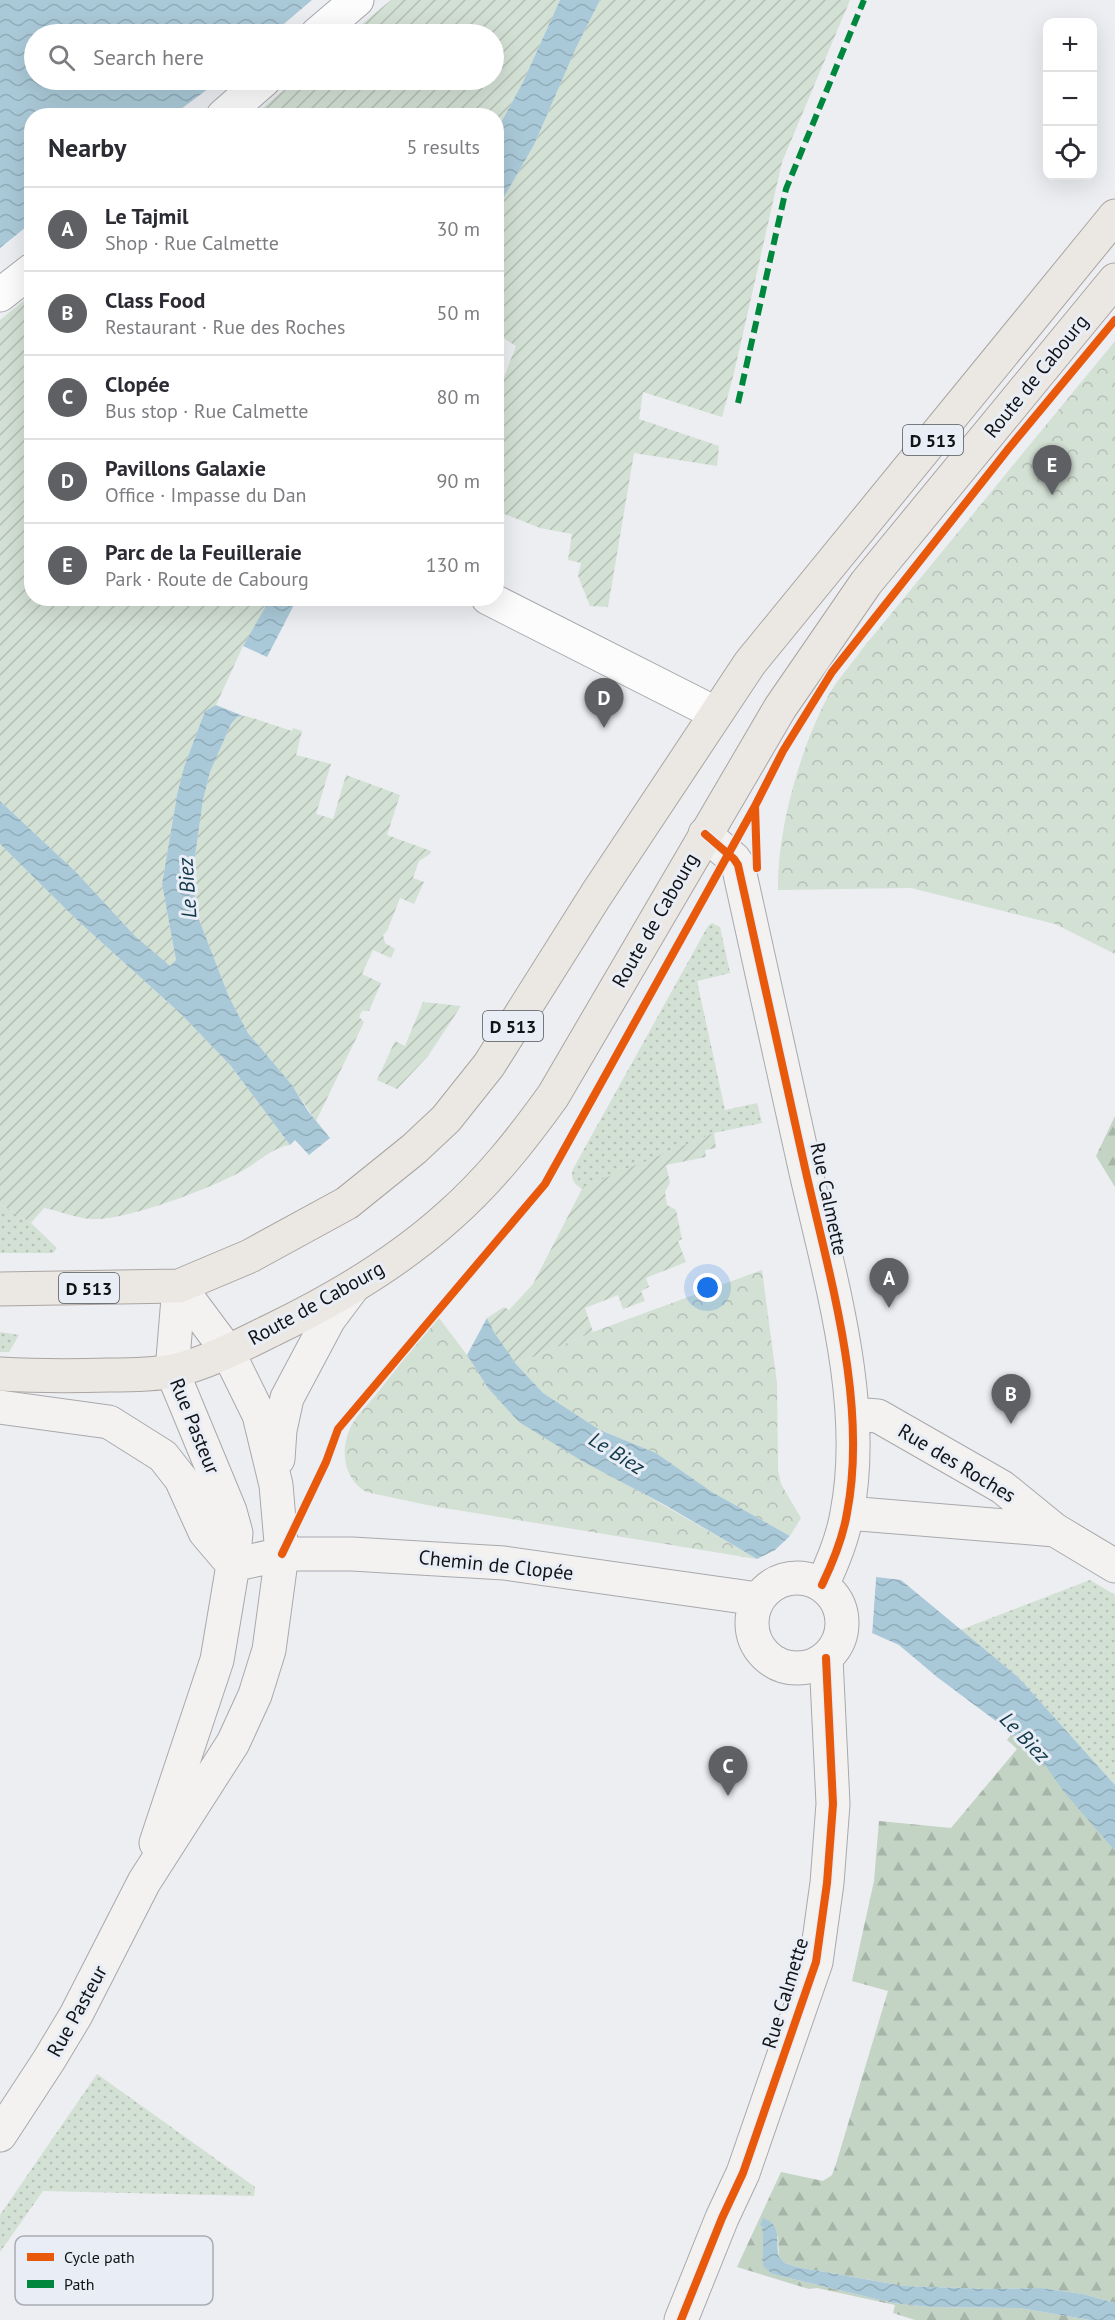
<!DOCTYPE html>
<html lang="en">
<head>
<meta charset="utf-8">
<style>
	body { margin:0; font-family:"PT Sans",sans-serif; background:#f7f7f7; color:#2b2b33 }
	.controls { position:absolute; right:18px; top:18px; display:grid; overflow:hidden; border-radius:12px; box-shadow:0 6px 24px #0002 }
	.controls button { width:54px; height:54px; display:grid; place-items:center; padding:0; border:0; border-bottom:2px solid #e1e1e2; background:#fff; color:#2b2b33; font:30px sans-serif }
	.you { position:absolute; left:708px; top:1288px; width:21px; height:21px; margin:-15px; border:4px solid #fff; border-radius:50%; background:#1a73e8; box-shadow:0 0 0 9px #1a73e833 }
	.badge { display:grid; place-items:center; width:39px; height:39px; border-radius:50%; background:#5e6063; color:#fff; font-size:20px; font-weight:700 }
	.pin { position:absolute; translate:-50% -50px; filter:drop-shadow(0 2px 3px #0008) }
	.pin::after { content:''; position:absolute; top:32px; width:21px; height:18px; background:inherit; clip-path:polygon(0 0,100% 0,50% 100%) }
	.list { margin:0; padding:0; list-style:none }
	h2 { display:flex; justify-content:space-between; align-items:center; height:78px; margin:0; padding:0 24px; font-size:26px }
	h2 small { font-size:20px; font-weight:400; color:#7c7c81 }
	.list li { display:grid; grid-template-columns:39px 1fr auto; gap:18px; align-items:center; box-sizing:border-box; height:84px; padding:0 24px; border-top:2px solid #e1e1e2 }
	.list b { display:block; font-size:22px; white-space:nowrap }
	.list p { margin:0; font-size:20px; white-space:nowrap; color:#7c7c81 }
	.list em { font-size:20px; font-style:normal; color:#7c7c81 }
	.icon { flex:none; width:33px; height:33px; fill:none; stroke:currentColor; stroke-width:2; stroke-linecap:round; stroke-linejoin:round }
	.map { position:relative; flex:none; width:1115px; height:2320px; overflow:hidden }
	.search { position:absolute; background:#fff; box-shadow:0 6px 24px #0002; left:24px; top:24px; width:480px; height:66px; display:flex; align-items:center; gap:15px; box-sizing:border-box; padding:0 21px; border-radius:33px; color:#7c7c81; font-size:22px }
	.panel { position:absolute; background:#fff; box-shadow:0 6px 24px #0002; left:24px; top:108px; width:480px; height:498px; border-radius:24px }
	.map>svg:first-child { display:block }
	.grass { fill:url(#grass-dots) }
	.forest { fill:url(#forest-firs) }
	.park { fill:url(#park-crowns) }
	.garden { fill:url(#garden-furrows) }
	.water { fill:url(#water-waves) }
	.pier { fill:#eceef2 }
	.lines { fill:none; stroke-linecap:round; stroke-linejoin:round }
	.street-casing { stroke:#a7a9ac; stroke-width:35 }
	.secondary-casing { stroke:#a7a9ac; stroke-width:35 }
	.primary-casing { stroke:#aba5a1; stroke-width:35 }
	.street { stroke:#fcfcfd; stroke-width:33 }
	.secondary { stroke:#f4f2f1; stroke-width:33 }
	.primary { stroke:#ebe8e4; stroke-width:33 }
	.quiet { stroke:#00873e; stroke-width:6; stroke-dasharray:12 6; stroke-linecap:butt }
	.cycleway-casing { stroke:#e8edf6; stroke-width:11 }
	.cycleway { stroke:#e8590c; stroke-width:8 }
	.labels { text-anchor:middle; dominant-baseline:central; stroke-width:6; stroke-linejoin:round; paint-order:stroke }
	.shield { fill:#e8edf6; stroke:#525459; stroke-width:1.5 }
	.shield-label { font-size:18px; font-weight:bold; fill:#121316 }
	.street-label { font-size:20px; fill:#121316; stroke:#e8edf6 }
	.water-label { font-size:21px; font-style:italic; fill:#123949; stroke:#e8edf6 }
	.key { fill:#e8edf6; stroke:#a8acb3; stroke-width:1.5 }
	.key-label { font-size:16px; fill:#121316 }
</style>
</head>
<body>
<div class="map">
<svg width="1115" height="2320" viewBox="0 0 1115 2320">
	<defs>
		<pattern id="grass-dots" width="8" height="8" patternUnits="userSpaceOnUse" patternTransform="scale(1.5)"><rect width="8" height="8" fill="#d3e0d4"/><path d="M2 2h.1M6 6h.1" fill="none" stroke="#b4bfb5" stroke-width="1.8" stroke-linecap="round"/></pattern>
		<pattern id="forest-firs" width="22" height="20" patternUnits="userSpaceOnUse" patternTransform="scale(1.5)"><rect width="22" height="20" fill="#c3d4c4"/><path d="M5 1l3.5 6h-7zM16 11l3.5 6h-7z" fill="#a6b5a8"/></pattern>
		<pattern id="park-crowns" width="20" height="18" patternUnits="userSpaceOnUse" patternTransform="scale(1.5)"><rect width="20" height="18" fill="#d3e0d4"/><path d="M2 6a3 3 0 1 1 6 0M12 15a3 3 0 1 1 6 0" fill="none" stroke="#b4bfb5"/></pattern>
		<pattern id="garden-furrows" width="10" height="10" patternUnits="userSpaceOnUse" patternTransform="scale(1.5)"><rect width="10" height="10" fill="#d3e0d4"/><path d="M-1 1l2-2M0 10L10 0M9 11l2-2" fill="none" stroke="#b4bfb5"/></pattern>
		<pattern id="water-waves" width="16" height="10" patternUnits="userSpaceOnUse" patternTransform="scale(1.5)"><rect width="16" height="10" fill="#aac9d8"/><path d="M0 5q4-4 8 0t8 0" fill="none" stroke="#91acb9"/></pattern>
	</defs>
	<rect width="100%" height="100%" fill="#eceef2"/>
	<path class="grass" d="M712 923 720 927 730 973 697 981 725 1110 757 1103 762 1123 714 1133 582 1189C574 1184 570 1179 573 1169L708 926Z
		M0 1204 31 1223 57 1248 53 1253H0Z
		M0 1332 19 1335 9 1352H0Z
		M1090 1580 1115 1595V1785L1017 1676 960 1630Z
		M97 2074 255 2187 254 2196 43 2191 0 2252V2215Z"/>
	<path class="forest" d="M1115 1116V1187L1096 1156Z
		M1012 1733 1045 1765 1115 1851V2303L1083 2294 1041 2288 991 2289 904 2286 797 2267 785 2263 779 2257 778 2237 763 2226V2265L772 2274 893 2303 929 2307 1020 2308 1090 2320H915L893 2313 895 2305 817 2288 809 2289 737 2267 781 2172 823 2181 832 2175 836 2164 888 1991 852 1981 874 1881 879 1821 951 1828 1017 1749 1007 1740Z"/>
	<path class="park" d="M1115 341V954L1055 924 911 888 778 890C777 831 799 753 826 700 835 682 851 665 863 648Z
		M762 1270 777 1383 778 1470 781 1484 801 1518 790 1536 712 1492 656 1453 600 1430 543 1393 516 1364 593 1332Z
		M439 1318 467 1355 488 1388 637 1490 757 1559 432 1506 366 1492C345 1480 340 1453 349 1431 353 1419 366 1407 374 1397 395 1371 415 1344 439 1318Z"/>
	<path class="garden" d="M391 0H560L523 82 497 130 496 116H253L296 80H494V34H350Z
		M600 0H850L782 162 734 373 722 417 643 392 639 419 719 446 717 466 634 453 608 607 590 606 578 576 581 563 568 560 572 534 540 528 497 511V395L516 346 497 334V209L534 145 576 48Z
		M31 295 32 598 270 599 243 646 216 705 205 711 184 767 177 795 162 884 176 960 170 967 135 936 76 872 0 801V320Z
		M237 716H246L292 731 293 728 302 731 296 755 331 764 316 814 333 819 346 775 400 795 387 835 431 851 430 854 419 861 413 878 424 882 414 904 400 898 387 931 383 935 385 943 395 949 391 958 373 950 362 974 381 983 369 1011H362L359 1017 364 1022 316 1121 292 1085 248 1033 229 997 198 917 192 878 203 800 210 772 231 724Z
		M0 844 77 920 181 1014 231 1066 290 1145C271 1148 259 1162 242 1171 212 1188 128 1220 94 1219 78 1219 60 1211 44 1208L31 1223 0 1204Z
		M423 1002 461 1006 428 1056 397 1089 377 1080 395 1041 405 1046Z
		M714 1133 716 1148 705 1150 706 1157 666 1165 670 1183 665 1192 667 1205 676 1210 682 1239 678 1241 686 1262 646 1278 649 1287 641 1291 645 1301 623 1309 618 1295 585 1308 593 1332 516 1364 494 1332 487 1318 504 1307 509 1310 533 1284 583 1187Z"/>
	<path class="water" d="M0 0H312L272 34H34V80H220L173 115 32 116 31 223 0 248Z
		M560 0H600L576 48 534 145 497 209V130L523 82Z
		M270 599H297L267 657 243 646Z
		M216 705 243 716 237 717 231 724 210 772 203 800 192 878 198 917 229 997 248 1033 292 1085 308 1111 330 1138 309 1155 295 1140 290 1145 231 1066 181 1014 77 920 0 844V801L76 872 135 936 170 966 176 960 162 884 177 795 184 767 205 711Z
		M487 1318 494 1332 516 1364 543 1393 600 1430 656 1453 712 1492 790 1536 775 1550 757 1559 665 1505 582 1461 519 1422 488 1388 467 1355Z
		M876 1577 901 1580 1018 1677 1115 1785V1851L1064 1792 1045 1765 1012 1733 937 1677 899 1645 872 1633Z
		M763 2218C783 2225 775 2241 779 2257L785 2263 797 2267 904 2286 991 2289 1041 2288 1083 2294 1115 2303V2320H1090L1020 2308 929 2307 893 2303 772 2274 763 2266V2227L760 2225Z"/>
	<path class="pier" d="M874 1575 876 1577 872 1633 870 1632Z"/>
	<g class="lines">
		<defs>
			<path id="street" d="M317 34 357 0
				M223 116 264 80
				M0 295 32 270
				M488 598 715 713"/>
			<path id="secondary" d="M705 834 734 859 738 865C760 963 781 1061 803 1159 827 1269 869 1400 847 1513 843 1538 833 1562 822 1585
				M0 1407 109 1422 163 1456 181 1479 205 1532 233 1565
				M852 1414 878 1416 1002 1487 1055 1530 1115 1566
				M278 1459 280 1430 287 1398 329 1319 353 1287
				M847 1513 1055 1530
				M233 1565 282 1554H352L504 1563 758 1599
				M752 1623a45 45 0 1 1 90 0a45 45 0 1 1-90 0Z
				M156 1843 217 1660 233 1565 236 1533 230 1511 172 1371 179 1286
				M0 2135 49 2060 76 2015 144 1882 233 1743 255 1695 269 1650 282 1554 276 1485 259 1415 228 1352 179 1286
				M681 2320 722 2218 743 2173 816 1962 827 1883 833 1804 826 1658"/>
			<path id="primary" d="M0 1289 179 1286 250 1256 347 1203 414 1149 446 1119 489 1065 596 895 750 663 1115 216
				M0 1374C36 1376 73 1376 109 1375 130 1375 152 1375 173 1371 208 1363 241 1345 274 1329 336 1299 397 1263 449 1216 489 1181 522 1139 553 1096L780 708 866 583 1115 280"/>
		</defs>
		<use href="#street" class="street-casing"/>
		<use href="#secondary" class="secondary-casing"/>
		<use href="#primary" class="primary-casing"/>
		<use href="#street" class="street"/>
		<use href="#secondary" class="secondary"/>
		<use href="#primary" class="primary"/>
		<path class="quiet" d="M738 403 786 189 864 0"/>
		<defs>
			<path id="cycleway" d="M705 834 734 859 738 865C760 963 781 1061 803 1159 827 1269 869 1400 847 1513 843 1538 833 1562 822 1585
				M757 868 755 806 783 751 832 672 1009 448 1115 320
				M282 1554 326 1462 338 1429 545 1184 755 806
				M681 2320 722 2218 743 2173 816 1962 827 1883 833 1804 826 1658"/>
		</defs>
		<use href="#cycleway" class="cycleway-casing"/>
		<use href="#cycleway" class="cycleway"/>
	</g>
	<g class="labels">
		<g class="shield">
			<rect x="903" y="425" width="60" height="30" rx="4.5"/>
			<rect x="483" y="1011" width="60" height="30" rx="4.5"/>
			<rect x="59" y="1273" width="60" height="30" rx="4.5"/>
		</g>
		<g class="shield-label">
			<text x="933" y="440">D 513</text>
			<text x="513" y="1026">D 513</text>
			<text x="89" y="1288">D 513</text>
		</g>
		<g class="street-label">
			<text transform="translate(1036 376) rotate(-51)">Route de Cabourg</text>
			<text transform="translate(655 920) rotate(-60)">Route de Cabourg</text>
			<text transform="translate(829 1199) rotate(78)">Rue Calmette</text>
			<text transform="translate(316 1303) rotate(-29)">Route de Cabourg</text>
			<text transform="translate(195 1426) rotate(68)">Rue Pasteur</text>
			<text transform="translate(957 1463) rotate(31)">Rue des Roches</text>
			<text transform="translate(496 1565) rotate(6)">Chemin de Clopée</text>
			<text transform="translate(785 1993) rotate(-73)">Rue Calmette</text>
			<text transform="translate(77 2011) rotate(-61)">Rue Pasteur</text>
		</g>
		<g class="water-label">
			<text transform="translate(187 888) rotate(-94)">Le Biez</text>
			<text transform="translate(617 1453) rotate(32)">Le Biez</text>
			<text transform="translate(1025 1737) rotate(46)">Le Biez</text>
		</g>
	</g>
	<rect x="15" y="2236" width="198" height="69" rx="9" class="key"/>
	<rect x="27" y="2253" width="27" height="8" fill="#e8590c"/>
	<rect x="27" y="2280" width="27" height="8" fill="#00873e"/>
	<g class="key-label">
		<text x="64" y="2263">Cycle path</text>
		<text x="64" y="2290">Path</text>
	</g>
</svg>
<div class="controls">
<button>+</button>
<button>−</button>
<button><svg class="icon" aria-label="locate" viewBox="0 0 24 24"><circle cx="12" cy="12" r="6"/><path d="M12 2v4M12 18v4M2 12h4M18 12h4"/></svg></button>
</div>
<div class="you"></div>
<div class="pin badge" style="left:889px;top:1308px">A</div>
<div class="pin badge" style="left:1011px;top:1424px">B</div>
<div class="pin badge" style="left:728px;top:1796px">C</div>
<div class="pin badge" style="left:604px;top:728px">D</div>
<div class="pin badge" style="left:1052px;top:495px">E</div>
<div class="search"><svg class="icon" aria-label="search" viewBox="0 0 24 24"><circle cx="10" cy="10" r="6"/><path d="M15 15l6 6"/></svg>Search here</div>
<section class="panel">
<h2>Nearby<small>5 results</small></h2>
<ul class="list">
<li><span class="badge">A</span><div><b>Le Tajmil</b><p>Shop · Rue Calmette</p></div><em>30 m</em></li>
<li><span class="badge">B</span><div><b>Class Food</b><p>Restaurant · Rue des Roches</p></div><em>50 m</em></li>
<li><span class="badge">C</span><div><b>Clopée</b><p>Bus stop · Rue Calmette</p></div><em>80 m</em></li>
<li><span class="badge">D</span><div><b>Pavillons Galaxie</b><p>Office · Impasse du Dan</p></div><em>90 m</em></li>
<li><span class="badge">E</span><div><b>Parc de la Feuilleraie</b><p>Park · Route de Cabourg</p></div><em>130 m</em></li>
</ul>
</section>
</div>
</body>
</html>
